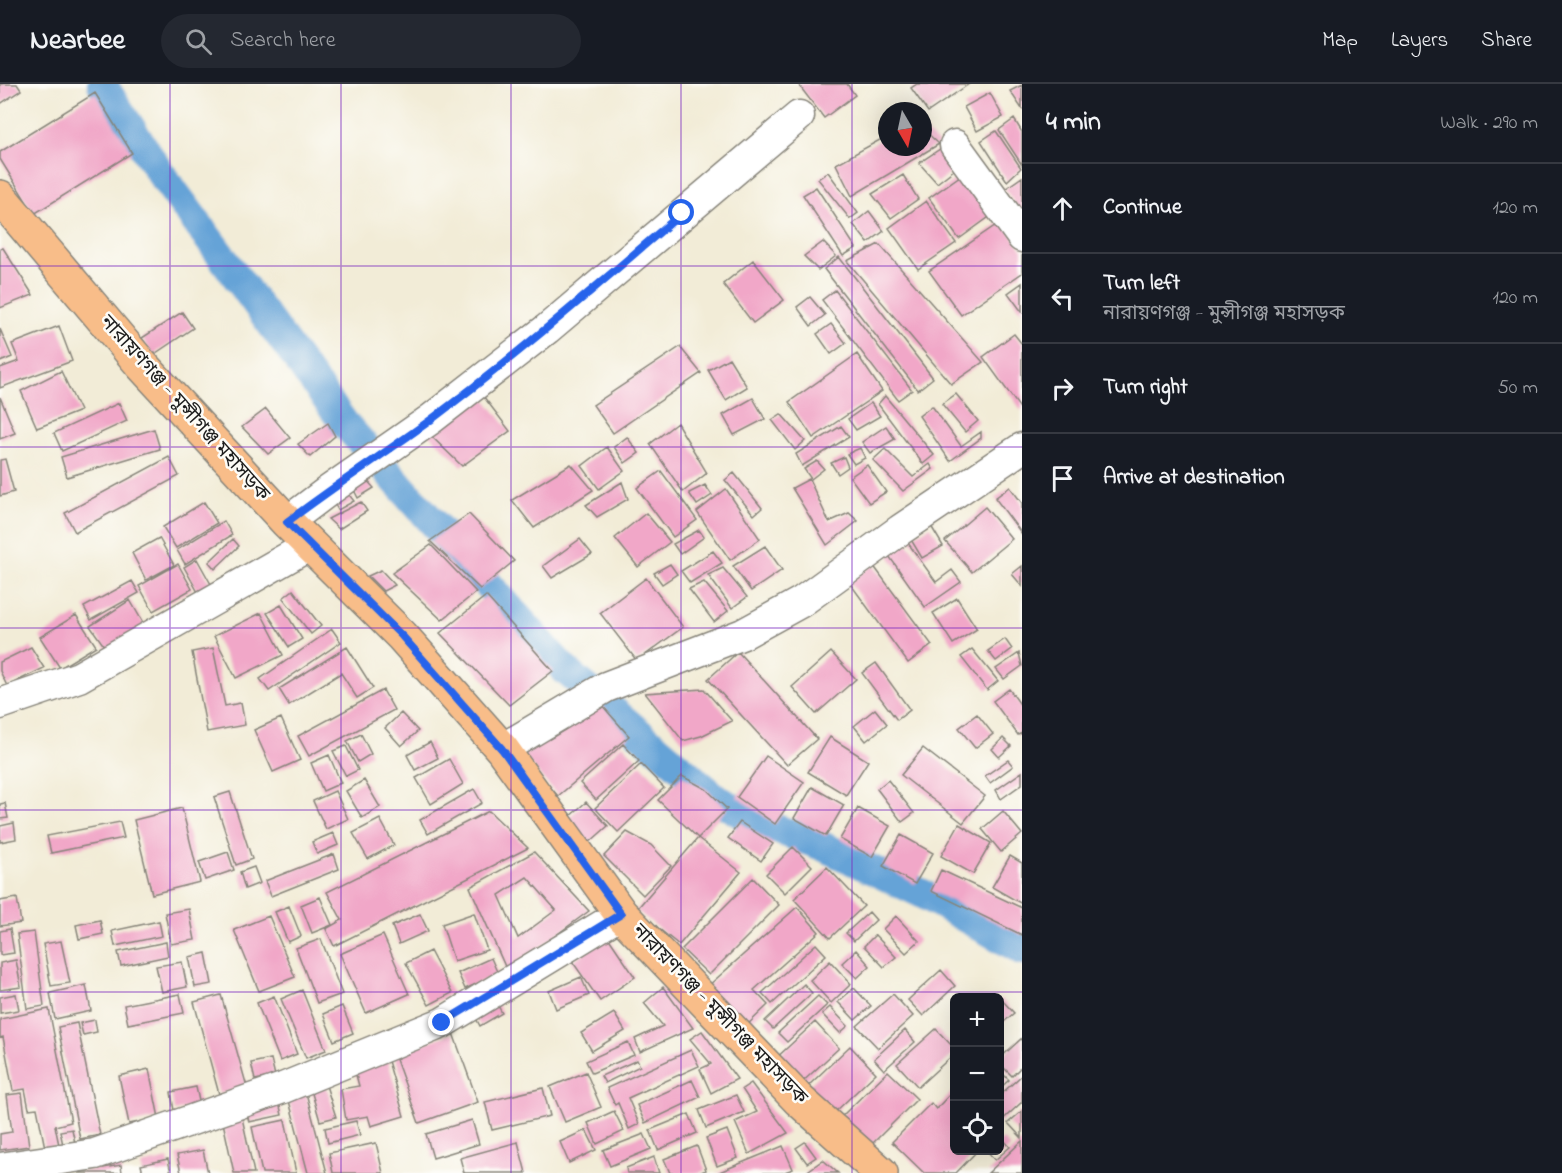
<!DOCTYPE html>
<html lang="en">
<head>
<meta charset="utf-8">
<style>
	body { margin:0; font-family:"Indie Flower","Noto Sans Bengali",sans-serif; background:#242831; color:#f1f3f6 }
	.controls { position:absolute; right:18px; bottom:18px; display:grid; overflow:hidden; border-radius:9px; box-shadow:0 6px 24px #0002 }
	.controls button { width:54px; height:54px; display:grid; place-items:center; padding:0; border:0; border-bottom:2px solid #363941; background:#171b24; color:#f1f3f6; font:30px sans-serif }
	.compass { position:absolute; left:878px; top:18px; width:54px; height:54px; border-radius:50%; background:#171b24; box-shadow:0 6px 24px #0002; rotate:171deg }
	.stop { position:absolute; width:18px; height:18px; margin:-14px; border:4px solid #2563eb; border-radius:50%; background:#fff }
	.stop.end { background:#2563eb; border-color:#fff; box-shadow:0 2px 6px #0008 }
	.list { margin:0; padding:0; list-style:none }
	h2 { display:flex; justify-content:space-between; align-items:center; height:78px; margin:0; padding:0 24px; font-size:26px }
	h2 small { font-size:20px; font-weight:400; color:#9ea1a6 }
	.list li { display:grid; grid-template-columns:39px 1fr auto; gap:18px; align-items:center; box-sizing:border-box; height:90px; padding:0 24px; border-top:2px solid #363941 }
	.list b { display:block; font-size:22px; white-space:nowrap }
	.list p { margin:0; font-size:20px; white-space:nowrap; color:#9ea1a6 }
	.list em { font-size:20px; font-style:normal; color:#9ea1a6 }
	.icon { flex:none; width:33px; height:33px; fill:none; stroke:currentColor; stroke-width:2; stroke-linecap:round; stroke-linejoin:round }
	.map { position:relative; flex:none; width:1022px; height:1089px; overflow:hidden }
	header { display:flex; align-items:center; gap:36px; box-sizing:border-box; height:84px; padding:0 30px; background:#171b24; border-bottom:2px solid #363941 }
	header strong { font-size:28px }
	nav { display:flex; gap:33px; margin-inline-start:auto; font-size:21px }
	.search { width:420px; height:54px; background:#242831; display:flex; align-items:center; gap:15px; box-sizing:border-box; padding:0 21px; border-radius:33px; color:#9ea1a6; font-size:22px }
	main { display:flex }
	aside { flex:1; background:#171b24 }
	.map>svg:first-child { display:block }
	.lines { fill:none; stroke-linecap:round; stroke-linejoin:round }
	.canal { stroke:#65a3d7; stroke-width:30 }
	.building { fill:#f1a7c8; fill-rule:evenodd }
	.minor-casing { stroke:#87847a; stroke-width:33 }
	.primary-casing { stroke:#87847a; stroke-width:36 }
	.minor { stroke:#fff; stroke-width:30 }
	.primary { stroke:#f8bd89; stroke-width:33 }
	.route { stroke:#2563eb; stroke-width:8 }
	.grid { fill:none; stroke:#7b2cbf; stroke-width:1.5; stroke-opacity:0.55 }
	.labels { text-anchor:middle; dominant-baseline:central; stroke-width:5; stroke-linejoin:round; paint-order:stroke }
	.street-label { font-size:20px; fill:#1c1c1c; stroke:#fdfcf7 }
</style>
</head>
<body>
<header>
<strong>Nearbee</strong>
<div class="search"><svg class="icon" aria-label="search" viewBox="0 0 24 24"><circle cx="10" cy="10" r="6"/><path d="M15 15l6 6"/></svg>Search here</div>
<nav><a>Map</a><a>Layers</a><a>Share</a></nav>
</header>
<main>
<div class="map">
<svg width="1022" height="1089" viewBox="0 0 1022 1089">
	<rect width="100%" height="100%" fill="#fdfcf7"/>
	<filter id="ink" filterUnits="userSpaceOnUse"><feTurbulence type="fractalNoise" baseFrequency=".0167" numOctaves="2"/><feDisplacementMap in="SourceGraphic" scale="12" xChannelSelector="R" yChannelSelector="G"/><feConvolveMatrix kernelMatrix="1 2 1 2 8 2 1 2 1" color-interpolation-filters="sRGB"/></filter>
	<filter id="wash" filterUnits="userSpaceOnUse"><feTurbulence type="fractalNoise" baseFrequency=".008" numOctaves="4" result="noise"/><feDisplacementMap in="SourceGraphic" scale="24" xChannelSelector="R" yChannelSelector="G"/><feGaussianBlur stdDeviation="1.35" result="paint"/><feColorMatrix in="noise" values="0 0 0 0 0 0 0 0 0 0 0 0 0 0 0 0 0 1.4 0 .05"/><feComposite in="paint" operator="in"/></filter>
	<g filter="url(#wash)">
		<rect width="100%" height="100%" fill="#f2ecd7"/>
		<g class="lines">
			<path class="canal" d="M102 0 161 90 344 339 564 585 716 714 750 735 822 762 923 810 1022 866"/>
		</g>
		<g id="blocks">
			<path class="building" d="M0 0H17L21 6 0 20Z
				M798 0H847L855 11 824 34Z
				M917 0H969L928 28 911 4Z
				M1022 1V25L1010 7Z
				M95 9 132 69 34 130 0 75V68Z
				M990 9 1003 33 977 47 964 23Z
				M1014 35 1022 48V81L999 46Z
				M923 45 939 60 852 112 836 80 887 52V63H923Z
				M996 47 1021 84 1007 97 981 57Z
				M946 61 960 81 937 99 919 79Z
				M967 87 996 128 959 155 929 114Z
				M828 88 858 129 850 135 818 95Z
				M903 91 918 115 891 134 872 110Z
				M1022 93V130L1005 105Z
				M816 103 856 164 843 172 803 111Z
				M926 117 956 159 918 185 889 144Z
				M869 127 884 147 868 159 853 140Z
				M1002 137 1022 165V189L961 231 929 187Z
				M823 158 836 172 818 186 804 172Z
				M879 160 983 278 951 300 847 177Z
				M3 164 33 211 0 224V165Z
				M839 173 933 294 918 306 824 185Z
				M753 176 784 216 753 239 723 200Z
				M1022 199V228L1008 209Z
				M835 206 912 306 898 316 822 216Z
				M810 213 825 231 811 242 797 223Z
				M182 228 193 244 153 271 142 254Z
				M831 240 846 259 831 270 817 250Z
				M59 242 72 277 0 304V284L19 277 12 260Z
				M0 245 12 273 0 278Z
				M1014 250 1022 260V327L983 273Z
				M680 263 701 289 613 349 593 321Z
				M857 270 882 307 813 354 789 318Z
				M729 274 747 303 726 316 708 286Z
				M61 287 80 327 37 344 21 307Z
				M480 308 510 347 462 382 425 346Z
				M956 310 978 337 965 348 942 320Z
				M885 312 934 371 923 380 878 320Z
				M0 313 15 349 0 355Z
				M753 314 765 335 734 351 723 331Z
				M119 319 127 337 62 367 54 349Z
				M871 319 880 332 856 346 848 335Z
				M932 322 961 362 981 348V354L950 377 919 332Z
				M266 325 290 354 268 370 242 343Z
				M781 330 805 357 795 366 772 336Z
				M328 339 335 352 310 373 298 360Z
				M677 339 707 389 683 408 650 360Z
				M841 342 849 353 802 382 796 370Z
				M886 342 895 355 870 369 862 358Z
				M154 345 160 365 67 393 61 373Z
				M627 353 639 369 625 379 614 363Z
				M607 363 624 387 599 405 582 382Z
				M860 364 865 374 854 380 847 370Z
				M885 365 913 393 930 380 933 385 903 407 873 376Z
				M169 373 179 392 75 448 65 429Z
				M844 373 848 383 838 390 831 379Z
				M5 375 14 408 0 412V376Z
				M817 377 824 385 811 395 804 385Z
				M571 380 593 406 534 444 512 416Z
				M867 381 886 408 869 419 850 393Z
				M661 387 697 436 673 453 637 404Z
				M734 389 762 424 754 431 725 396Z
				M362 391 374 404 358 414 349 396Z
				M809 395 829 438 849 429 858 437 827 461 792 404Z
				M622 398 628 415 597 433 586 421Z
				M705 401 712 411 697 421 689 409Z
				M343 403 354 417 338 426 328 408Z
				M1010 403 1022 419V450L995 414Z
				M726 405 760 455 730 476 697 428Z
				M204 418 217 439 176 464 163 443Z
				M361 418 367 427 339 445 328 435Z
				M985 423 1012 455 972 488 945 457Z
				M646 429 670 458 638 483 615 454Z
				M469 430 514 477 480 505 430 457Z
				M224 437 232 451 185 480 177 466Z
				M931 442 943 462 922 474 910 454Z
				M699 446 704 453 680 470 673 460Z
				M159 454 174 481 146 496 132 469Z
				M233 455 239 462 215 485 209 478Z
				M580 455 592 470 552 494 543 482Z
				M908 459 936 498 952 486 961 498 925 523 889 472Z
				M431 461 476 508 442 536 392 489Z
				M765 462 782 486 751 507 733 482Z
				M713 467 722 479 690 499 681 487Z
				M197 475 212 502 199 510 184 483Z
				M178 480 192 505 153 527 139 502Z
				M670 480 677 490 662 500 654 489Z
				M873 481 932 561 908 579 849 498Z
				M1022 482V502L1012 490Z
				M723 484 747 513 732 524 708 491Z
				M381 486 395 501 383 507 368 492Z
				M646 494 683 543 637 577 600 529Z
				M132 497 139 509 91 536 84 523Z
				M704 498 728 527 714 538 689 505Z
				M293 506 321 542 311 550 283 514Z
				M486 512 553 587 509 621 440 549Z
				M957 514 977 545 953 560 933 529Z
				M130 516 146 544 107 566 90 542Z
				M281 521 302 555 289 563 267 529Z
				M261 529 283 571 236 594 214 552Z
				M76 531 96 562 60 584 40 553Z
				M332 545 341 558 269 607 260 595Z
				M1005 555 1012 565 996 577 988 567Z
				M31 563 44 584 7 602 0 587V578Z
				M347 563 373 604 357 614 341 589 289 621 279 605Z
				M213 564 225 622 241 619 245 641 207 648 192 568Z
				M972 565 998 597 987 606 961 573Z
				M738 568 817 655 787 681 708 595Z
				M831 568 856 595 816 630 792 603Z
				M1019 569 1022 582 1004 595 996 585Z
				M876 579 910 626 897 636 862 589Z
				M704 605 732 637 701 652 683 657 645 609Z
				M1009 605 1022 623V649L1018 651 993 617Z
				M383 606 394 626 309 672 298 652Z
				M594 612 629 652 558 712 523 672Z
				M875 625 887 640 866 657 854 642Z
				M401 629 418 647 401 662 385 644Z
				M977 630 993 650 975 664 959 644Z
				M281 634 300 676 273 688 254 646Z
				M361 650 371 670 358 678 347 657Z
				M830 653 868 677 846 711 808 688Z
				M1003 654 1011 662 999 673 992 665Z
				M430 658 438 674 415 686 407 671Z
				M623 660 639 677 596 716 580 699Z
				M346 662 358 686 346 692 333 667Z
				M923 664 985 712 963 739 901 691Z
				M329 671 341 699 323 707 311 679Z
				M766 672 804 698 775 740 737 713Z
				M449 675 463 700 431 720 416 694Z
				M1008 676 1013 682 990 699 985 692Z
				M641 680 664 704 618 748 595 724Z
				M1022 688V700L1001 715 996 706Z
				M682 692 706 705 727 725 698 754 658 716Z
				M364 696 380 723 362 734 346 707Z
				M888 696 914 729 902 738 877 705Z
				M812 703 844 721 826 752 794 734Z
				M474 705 482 719 428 750 420 736Z
				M335 707 348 735 326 745 313 717Z
				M230 708 252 775 236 781 214 713Z
				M586 718 608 742 581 766 559 742Z
				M5 719 8 734 0 735V720Z
				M182 724 200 798 152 810 134 736Z
				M858 724 890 742 872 773 840 755Z
				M489 727 528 764 334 862 326 845 342 836 327 808Z
				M1003 727 1022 750 1001 768 982 745Z
				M380 735 394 761 368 775 353 749Z
				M120 738 124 754 51 769 47 752Z
				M740 738 773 760 761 777 728 754Z
				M14 739 16 755 0 758V742Z
				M959 740 991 759 973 790 941 772Z
				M627 748 651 761 671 782 643 811 604 772Z
				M333 749 338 761 317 770 312 758Z
				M901 751 933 769 915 800 883 782Z
				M698 754 741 788 679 861 636 826Z
				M793 763 812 782 785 809 766 790Z
				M228 768 234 786 205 796 199 778Z
				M534 768 589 827 507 887 470 803ZM527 793 556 826 518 854 499 811Z
				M334 770 339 785 271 812 265 797Z
				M1010 772 1022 779V820L992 803Z
				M254 783 260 799 245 805 240 788Z
				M827 783 864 822 830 854 794 815Z
				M941 786 1022 824V851L931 807Z
				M753 794 779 821 709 891 682 865Z
				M320 813 332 841 312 849 301 821Z
				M17 814 21 839 0 842V817Z
				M289 822 301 852 288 858 275 828Z
				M797 823 819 848 754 906 768 921 744 944 707 903Z
				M189 825 195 856 171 860 165 829Z
				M869 828 876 836 854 857 846 849Z
				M474 829 487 866 454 877 442 840Z
				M420 830 428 847 399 860 392 842Z
				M269 832 295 893 259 907 234 846Z
				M896 832 919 857 906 869 883 845Z
				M100 836 103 850 79 855 76 841Z
				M159 837 162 852 115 862 112 847Z
				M10 845 14 869 0 871V847Z
				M34 848 44 922 27 925 17 850Z
				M383 851 409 910 366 929 340 870Z
				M875 851 896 873 884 883 864 862Z
				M608 853 635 893 600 917 572 877Z
				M321 855 342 910 317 919 296 864Z
				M61 857 70 899 51 902 43 860Z
				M166 858 168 872 121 882 118 868Z
				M816 860 826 871 772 920 762 909Z
				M856 866 870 882 857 894 842 879Z
				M430 867 452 909 429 921 406 879Z
				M206 869 212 900 195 903 189 873Z
				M491 874 498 890 465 905 458 889Z
				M16 876 21 903 0 906V879Z
				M830 877 851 900 831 919 810 896Z
				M182 878 187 903 162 908 156 882Z
				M941 886 955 902 923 932 908 916Z
				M581 893 589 911 556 925 549 907Z
				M804 900 812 909 773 945 765 937Z
				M86 901 91 927 55 935 50 909Z
				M663 903 693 944 640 968 635 955 663 942 644 919Z
				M854 904 871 922 855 936 838 918Z
				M302 906 326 966 306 974 281 915Z
				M16 910 19 926 0 929V913Z
				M180 910 184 929 128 940 124 921Z
				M893 910 913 932 878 964 857 942Z
				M221 911 247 1003 219 1010 194 918Z
				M274 912 297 970 280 977 257 919Z
				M818 912 827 921 787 958 778 949Z
				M1001 915 1014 929 999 942V917Z
				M497 920 502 929 480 942 470 923Z
				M342 922 353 949 334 957 323 930Z
				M830 923 848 942 840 949 822 930Z
				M49 925 71 1038 55 1042 59 1061 45 1064 37 1024 29 1025 25 1005 13 1007 3 953 0 954V935Z
				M614 929 625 947 592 967 581 949Z
				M95 936 97 948 83 951 80 939Z
				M815 938 839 964 797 1003 773 977Z
				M77 939 100 1051 80 1055 58 943Z
				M936 945 954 964V970L918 1003 897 980Z
				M905 946 915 958 884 986 874 975Z
				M702 947 737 995 711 1009 700 985 711 980 690 955Z
				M453 949 478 1018 419 1039 394 970Z
				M1022 954V982L1012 992 999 979V975Z
				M628 958 634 971 592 989 586 977Z
				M850 962 876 989 833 1030 807 1003Z
				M691 966 699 982 628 1014 639 1040 629 1045 618 1019 615 1021 607 1004Z
				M386 970 404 1032 371 1042 368 1032 346 1036 341 1005 359 1002 353 980Z
				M271 975 275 992 255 996 251 979Z
				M637 976 640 982 605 999 601 992Z
				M149 985 159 1034 129 1040 119 992Z
				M999 986 1009 996 999 1005Z
				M888 987 917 1015 869 1063 840 1034Z
				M586 988 601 1023 565 1038 550 1003Z
				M1022 991V1018L999 1039V1012Z
				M324 995 336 1033 320 1037 309 999Z
				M692 996 700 1013 645 1039 637 1021Z
				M751 999 788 1049 749 1070 735 1038 757 1028 742 1005Z
				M196 1003 200 1022 174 1027 171 1008Z
				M543 1004 550 1032 492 1046 485 1018Z
				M305 1005 327 1089H308L287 1009Z
				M954 1006V1066H978L956 1089H924L892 1058 931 1019 936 1025Z
				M22 1009 29 1062 0 1066V1050L12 1048 7 1011Z
				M736 1011 744 1028 706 1044 699 1026Z
				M278 1014 282 1031 249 1038 245 1021Z
				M614 1027 624 1047 597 1060 588 1039Z
				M1022 1027V1054L1008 1039Z
				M241 1029 254 1089H234L222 1034Z
				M689 1030 697 1049 658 1066 650 1046Z
				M285 1036 296 1089H262L252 1043Z
				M472 1036 479 1060 433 1074 426 1050Z
				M356 1037 360 1051 328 1059 325 1044Z
				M72 1045 75 1059 63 1061 60 1047Z
				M586 1046 596 1066 569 1079 560 1058Z
				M727 1046 738 1074 717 1082 706 1054Z
				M644 1050 651 1065 610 1082 603 1066Z
				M1003 1055 1010 1063 995 1076 988 1068 999 1066V1058Z
				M1022 1057V1089H988Z
				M518 1058 526 1089H464L460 1074Z
				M805 1058 816 1073 807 1079 796 1064Z
				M376 1059 383 1089H333L329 1069Z
				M697 1062 706 1086 699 1089H670L664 1075Z
				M783 1062 793 1085 782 1089H717Z
				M203 1066 208 1089H181L177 1071Z
				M654 1073 659 1089H627L626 1084Z
				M168 1075 171 1089H143L141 1081Z
				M823 1076 838 1089H805Z
				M121 1081 122 1089H79V1088Z"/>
		</g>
	</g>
	<g filter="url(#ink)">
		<use href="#blocks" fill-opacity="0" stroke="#87847a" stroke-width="1.5"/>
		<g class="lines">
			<defs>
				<path id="minor" d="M955 61 1022 153
					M287 438 328 407 431 335 547 245 799 32
					M0 620 79 593 310 461
					M502 665 606 603 743 550 801 518 900 446 1022 364
					M0 1084 95 1070 283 1004 442 939 621 830"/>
				<path id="primary" d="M0 113 141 280 287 438 402 552 502 665 621 830 799 1016 881 1089"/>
			</defs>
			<use href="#minor" class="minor-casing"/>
			<use href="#primary" class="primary-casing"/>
			<use href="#minor" class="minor"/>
			<use href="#primary" class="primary"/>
		</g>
	</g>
	<g class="lines" filter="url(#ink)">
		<path class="route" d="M442 939 621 830 502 665 402 552 287 438C334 402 384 370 432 335 519 270 600 199 682 129"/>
	</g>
	<path class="grid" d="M170 0V1089M341 0V1089M511 0V1089M681 0V1089M852 0V1089M0 182H1022M0 363H1022M0 544H1022M0 726H1022M0 908H1022"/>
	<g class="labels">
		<g class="street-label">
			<text transform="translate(184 325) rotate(48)">নারায়ণগঞ্জ - মুন্সীগঞ্জ মহাসড়ক</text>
			<text transform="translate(719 931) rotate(46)">নারায়ণগঞ্জ - মুন্সীগঞ্জ মহাসড়ক</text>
		</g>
	</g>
</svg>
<div class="controls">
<button>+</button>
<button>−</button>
<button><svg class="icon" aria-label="locate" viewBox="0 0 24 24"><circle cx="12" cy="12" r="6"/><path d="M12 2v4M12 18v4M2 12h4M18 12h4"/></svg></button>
</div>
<svg class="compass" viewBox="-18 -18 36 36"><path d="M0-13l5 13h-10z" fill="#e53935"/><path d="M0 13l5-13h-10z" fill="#9ea1a6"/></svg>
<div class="stop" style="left:682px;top:129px"></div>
<div class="stop end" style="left:442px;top:939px"></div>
</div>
<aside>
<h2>4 min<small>Walk · 290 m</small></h2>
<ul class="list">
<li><svg class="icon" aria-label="ahead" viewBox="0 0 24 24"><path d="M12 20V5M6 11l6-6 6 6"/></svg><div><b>Continue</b></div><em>120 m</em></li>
<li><svg class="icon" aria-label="left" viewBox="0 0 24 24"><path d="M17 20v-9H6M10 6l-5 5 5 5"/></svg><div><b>Turn left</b><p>নারায়ণগঞ্জ - মুন্সীগঞ্জ মহাসড়ক</p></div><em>120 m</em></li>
<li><svg class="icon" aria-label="right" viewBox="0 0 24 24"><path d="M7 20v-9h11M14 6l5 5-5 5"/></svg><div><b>Turn right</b></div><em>50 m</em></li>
<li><svg class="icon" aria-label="arrive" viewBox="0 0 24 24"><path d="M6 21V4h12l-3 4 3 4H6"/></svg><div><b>Arrive at destination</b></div></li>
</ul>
</aside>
</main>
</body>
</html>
